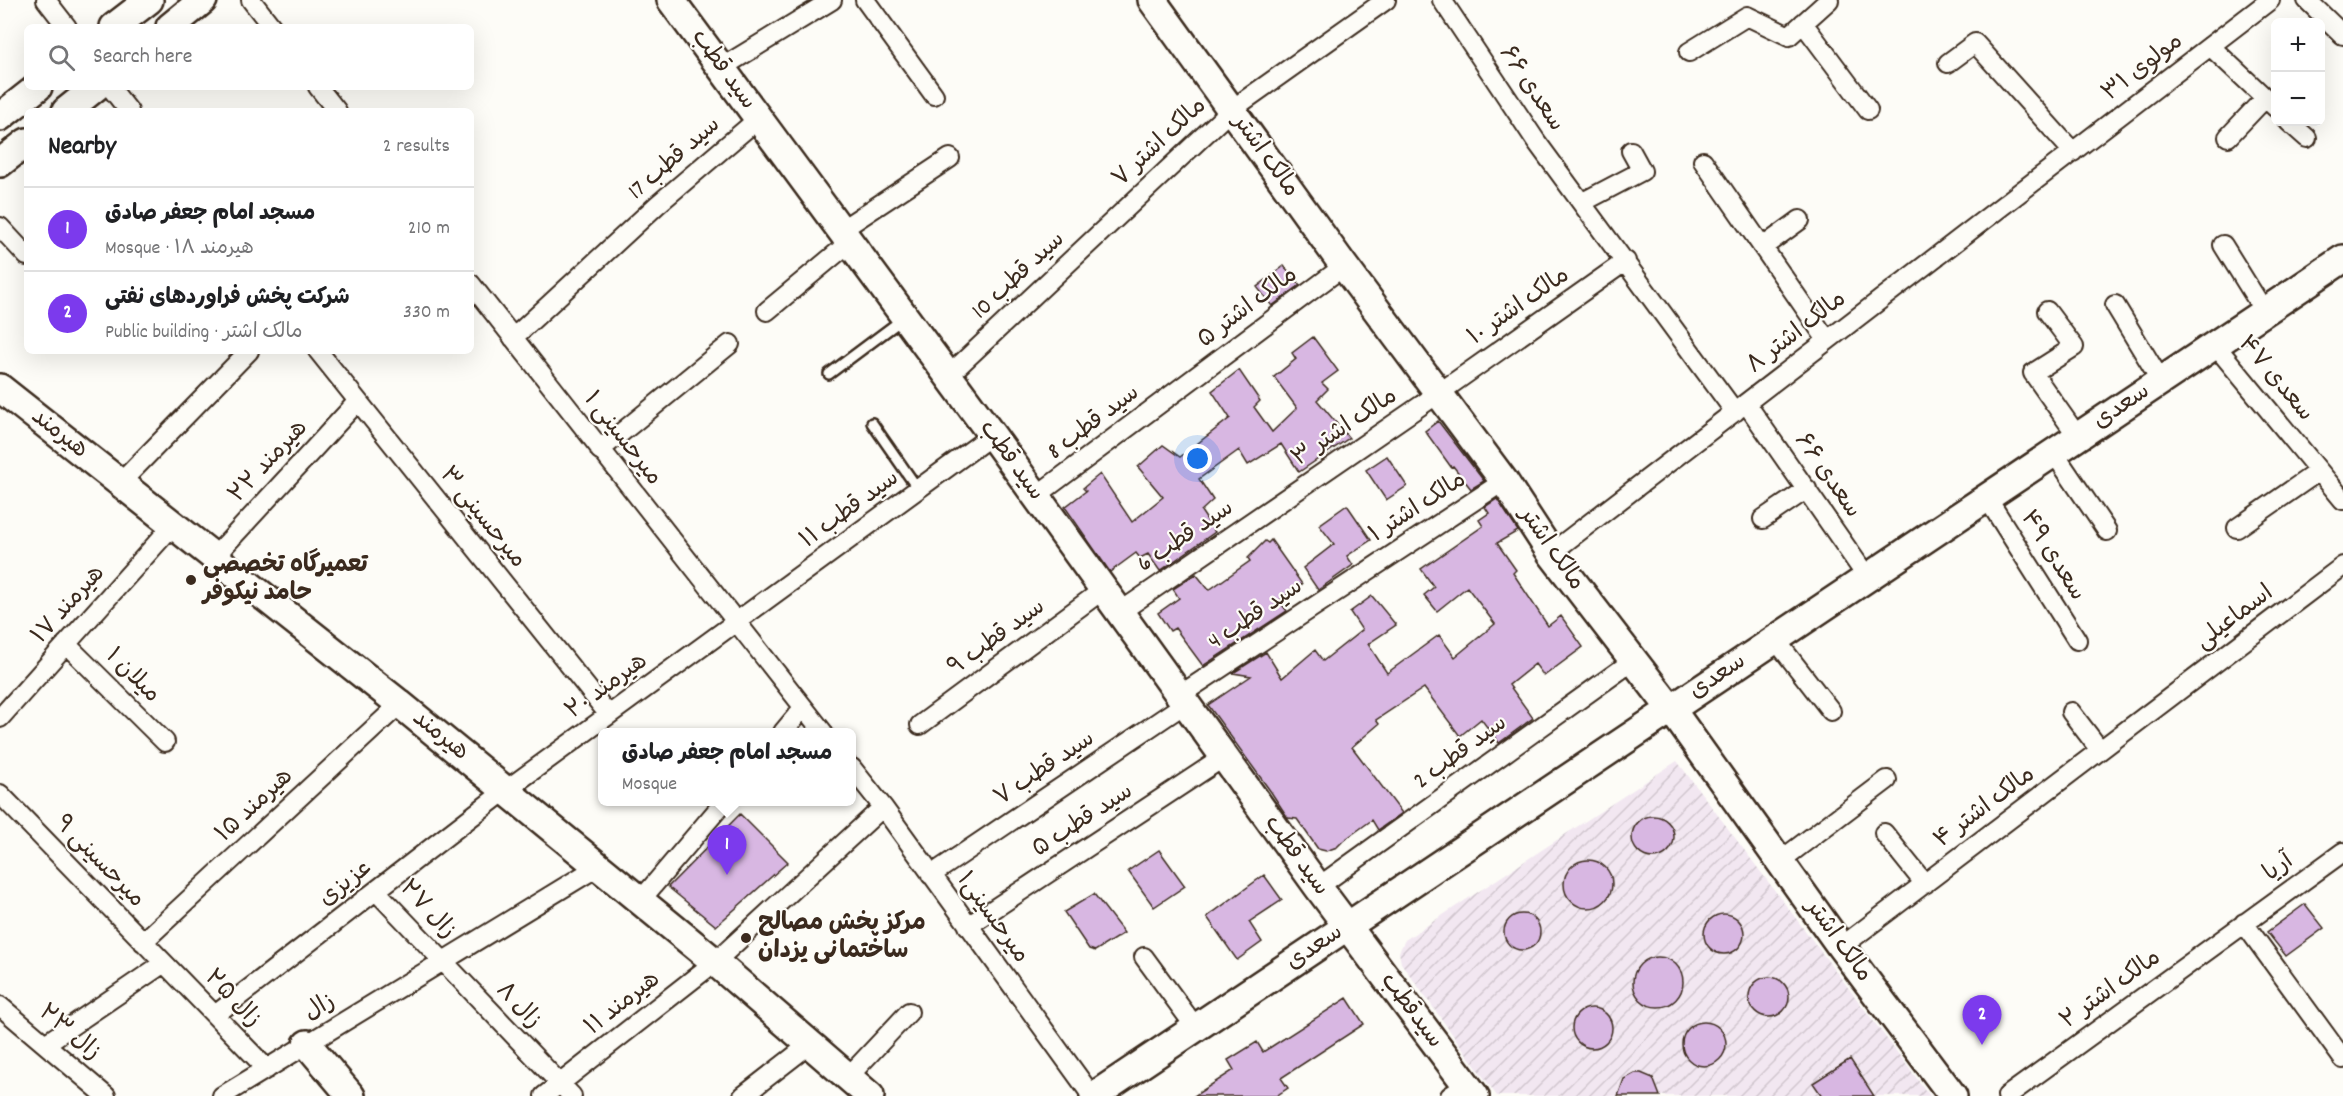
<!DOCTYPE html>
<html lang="en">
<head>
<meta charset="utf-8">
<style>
	body { margin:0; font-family:Dekko,"Playpen Sans Arabic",sans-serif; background:#f2f2f2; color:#202124 }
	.controls { position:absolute; right:18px; top:18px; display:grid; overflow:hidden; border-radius:9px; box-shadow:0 6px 24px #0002 }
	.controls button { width:54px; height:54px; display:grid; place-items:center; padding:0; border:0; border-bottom:2px solid #e0e0e0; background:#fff; color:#202124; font:30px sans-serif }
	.you { position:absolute; left:1198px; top:459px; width:21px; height:21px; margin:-15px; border:4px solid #fff; border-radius:50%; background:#1a73e8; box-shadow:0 0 0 9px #1a73e833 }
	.badge { display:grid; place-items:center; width:39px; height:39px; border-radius:50%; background:#7c3aed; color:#fff; font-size:20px; font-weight:700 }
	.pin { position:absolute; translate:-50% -50px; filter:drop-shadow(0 2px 3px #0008) }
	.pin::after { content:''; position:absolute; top:32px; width:21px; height:18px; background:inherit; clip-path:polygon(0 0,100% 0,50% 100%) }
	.popup { position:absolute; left:598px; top:728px; width:258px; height:78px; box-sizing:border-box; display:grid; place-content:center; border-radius:9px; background:#fff; filter:drop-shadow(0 2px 4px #0005); font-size:20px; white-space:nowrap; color:#757577 }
	.popup b { font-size:22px; color:#202124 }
	.popup::after { content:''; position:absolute; left:50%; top:100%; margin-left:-12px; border:12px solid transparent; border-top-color:#fff }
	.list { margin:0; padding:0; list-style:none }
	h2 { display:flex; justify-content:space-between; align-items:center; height:78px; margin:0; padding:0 24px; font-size:26px }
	h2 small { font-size:20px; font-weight:400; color:#757577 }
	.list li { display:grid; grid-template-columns:39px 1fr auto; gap:18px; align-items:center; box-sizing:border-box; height:84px; padding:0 24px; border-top:2px solid #e0e0e0 }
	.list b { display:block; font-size:22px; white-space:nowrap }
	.list p { margin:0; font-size:20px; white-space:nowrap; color:#757577 }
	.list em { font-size:20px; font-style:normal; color:#757577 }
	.icon { flex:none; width:33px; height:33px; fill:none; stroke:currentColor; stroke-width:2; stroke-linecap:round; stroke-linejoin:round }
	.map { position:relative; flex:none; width:2343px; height:1096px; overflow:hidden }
	.search { position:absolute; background:#fff; box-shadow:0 6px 24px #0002; left:24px; top:24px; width:450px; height:66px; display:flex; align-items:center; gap:15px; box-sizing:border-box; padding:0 21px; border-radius:9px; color:#757577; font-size:22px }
	.panel { position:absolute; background:#fff; box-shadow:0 6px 24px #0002; left:24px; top:108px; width:450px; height:246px; border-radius:9px }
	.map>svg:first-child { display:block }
	.industrial { fill:url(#industrial-furrows) }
	.building { fill:#d8b7e2; stroke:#3b2a1e; stroke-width:1.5 }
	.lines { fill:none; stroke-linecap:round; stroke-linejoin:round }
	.lane-casing { stroke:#3b2a1e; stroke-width:14 }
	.street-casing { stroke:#3b2a1e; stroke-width:22 }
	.secondary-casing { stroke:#3b2a1e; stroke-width:32 }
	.lane { stroke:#fdfcf7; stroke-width:9 }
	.street { stroke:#fdfcf7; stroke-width:18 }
	.secondary { stroke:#fdfcf7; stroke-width:27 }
	.poi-dot { fill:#3b2a1e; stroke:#fdfcf7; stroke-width:2 }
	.labels { text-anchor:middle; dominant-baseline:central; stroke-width:4.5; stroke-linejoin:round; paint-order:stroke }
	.street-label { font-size:24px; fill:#3b2a1e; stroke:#fdfcf7 }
	.poi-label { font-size:24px; font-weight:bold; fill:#3b2a1e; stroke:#fdfcf7; text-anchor:start }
</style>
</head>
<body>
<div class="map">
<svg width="2343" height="1096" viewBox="0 0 2343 1096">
	<defs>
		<pattern id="industrial-furrows" width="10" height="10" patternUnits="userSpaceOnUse" patternTransform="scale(1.5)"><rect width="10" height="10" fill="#f2e7f1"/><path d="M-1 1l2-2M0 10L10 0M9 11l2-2" fill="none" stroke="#d0c6ce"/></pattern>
	</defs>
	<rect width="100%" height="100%" fill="#fdfcf7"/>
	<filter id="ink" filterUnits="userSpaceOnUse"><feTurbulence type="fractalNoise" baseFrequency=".0167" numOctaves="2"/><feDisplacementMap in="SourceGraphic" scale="12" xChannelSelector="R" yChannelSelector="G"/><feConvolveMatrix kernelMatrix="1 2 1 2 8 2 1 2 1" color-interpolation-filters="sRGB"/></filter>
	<g filter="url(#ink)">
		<path class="industrial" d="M1677 761 1930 1096H1497L1401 963 1399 952 1405 940Z"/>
		<path class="building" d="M1284 266 1300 285 1272 306 1257 287Z
			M1313 337 1338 371 1322 383 1328 389 1317 400 1349 438 1299 472 1281 444 1248 465 1239 450 1199 479 1213 500 1201 511 1215 532 1160 571 1148 554 1140 558 1136 553 1110 572 1065 507 1086 491 1083 488 1100 474 1132 522 1163 497 1138 467 1163 445 1180 457 1230 418 1212 391 1239 370 1260 401 1254 407 1272 432 1297 408 1274 377 1296 359 1292 353Z
			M1438 421 1484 481 1471 489 1453 466 1451 467 1425 431Z
			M1387 456 1407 486 1386 500 1366 470Z
			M1497 499 1518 531 1497 543 1516 570 1513 573 1548 626 1561 616 1583 647 1544 676 1535 664 1509 685 1533 718 1499 743 1481 719 1460 736 1424 688 1376 720 1379 724 1352 747 1402 813 1378 830 1372 820 1343 841 1337 847 1326 851 1318 849 1297 819 1288 818 1271 792 1208 705 1251 676 1233 673 1266 652 1282 678 1315 650 1323 661 1362 630 1350 612 1372 596 1396 625 1368 644 1387 673 1439 635 1455 657 1495 624 1467 587 1437 611 1424 595 1434 587 1421 569 1483 526 1479 520 1489 513 1485 507Z
			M1347 505 1371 540 1347 556 1353 565 1318 590 1303 568 1334 544 1319 525Z
			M1271 540 1302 584 1279 601 1287 611 1203 666 1175 628 1170 631 1158 613 1179 598 1173 589 1196 574 1209 590 1250 561 1248 558 1265 541 1268 543Z
			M740 814 788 862 716 926 668 887Z
			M1632 837a21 21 0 1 1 42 0a21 21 0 1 1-42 0Z
			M1159 850 1185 886 1154 907 1128 871Z
			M1564 884a24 24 0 1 1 48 0a24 24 0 1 1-48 0Z
			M1264 875 1282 900 1249 922 1262 942 1237 960 1207 917Z
			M1094 894 1124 933 1095 951 1089 949 1064 912Z
			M2305 904 2324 928 2286 956 2267 932Z
			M1704 934a20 20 0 1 1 40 0a20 20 0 1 1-40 0Z
			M1504 932a18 18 0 1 1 36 0a18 18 0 1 1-36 0Z
			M1633 982a25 25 0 1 1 50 0a25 25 0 1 1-50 0Z
			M1749 997a20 20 0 1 1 40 0a20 20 0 1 1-40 0Z
			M1347 998 1364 1024 1281 1078 1288 1088 1276 1096H1194L1234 1070 1228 1060 1257 1042 1263 1052Z
			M1572 1028a20 20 0 1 1 40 0a20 20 0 1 1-40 0Z
			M1682 1044a22 22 0 1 1 44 0a22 22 0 1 1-44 0Z
			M1850 1059 1874 1096H1822L1813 1083Z
			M1635 1073H1641L1653 1078 1660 1096H1618L1624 1079Z"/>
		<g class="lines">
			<defs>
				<path id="lane" d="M829 374 904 318
					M872 423 918 489"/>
				<path id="street" d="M46 0 67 27
					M251 0 272 27
					M865 0 934 95
					M1442 0 1536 141 1735 412
					M2307 0 2343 35
					M1803 23 1868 110
					M2210 46 2276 108
					M1689 52 1747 16 1789 36 1829 0
					M1948 63 1975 43 2073 152
					M721 68 832 0
					M110 87 129 111
					M318 87 337 111
					M2289 122 2307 138
					M2228 137 2265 98
					M1703 161 1827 340
					M1583 202 1642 171 1631 151
					M0 227 27 256
					M841 230 950 158
					M2223 245 2264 311
					M1763 247 1800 220
					M471 284 823 732
					M2115 305 2161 381
					M767 311 850 242
					M2047 311 2074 347 2033 373 2078 437
					M513 338 657 205 759 118
					M2215 345 2343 500
					M318 351 609 715
					M949 375 1231 110 1386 0
					M1746 403 1867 577
					M600 450 730 344
					M2054 453 2107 531
					M121 482 249 351
					M1036 496 1344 266
					M1987 498 2077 640
					M1763 519 1807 489
					M2237 528 2319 471
					M1551 553 2270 0
					M215 556 358 401
					M1120 612 1439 393 1626 261
					M1775 639 1831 711
					M66 644 165 742
					M1180 695 1504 481
					M2071 712 2100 750
					M0 718 174 524
					M920 725 1104 589
					M783 732 803 708
					M852 768 883 807 1092 1096
					M0 794 267 1069
					M1884 833 1925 884
					M1780 861 1887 780
					M931 875 1186 703
					M1318 887 1634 660
					M376 891 572 1096
					M640 901 724 802
					M2244 923 2343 1059
					M968 926 1224 757
					M143 942 400 704
					M1841 947 2343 566
					M1144 957 1196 1028
					M0 1006 106 1096
					M215 1015 506 790 992 435
					M45 1044 164 963
					M848 1077 909 1012
					M222 1096 599 866
					M544 1096 715 962 883 807
					M743 1096 810 1044
					M1450 1096 1467 1085
					M2007 1096 2343 852"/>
				<path id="secondary" d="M671 0 992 435 1318 887 1475 1096
					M1152 0 1344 266 1504 481 1551 553 1671 709 1841 947 1953 1096
					M114 27 149 0
					M170 27 203 0
					M66 111 96 87
					M0 117 38 87
					M0 163 27 142
					M0 388 400 704 715 962 870 1096
					M307 1044 351 1096
					M1094 1096 2343 259"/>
			</defs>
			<use href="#lane" class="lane-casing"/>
			<use href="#street" class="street-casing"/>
			<use href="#secondary" class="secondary-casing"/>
			<use href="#lane" class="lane"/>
			<use href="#street" class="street"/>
			<use href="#secondary" class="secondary"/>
		</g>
	</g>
	<g class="poi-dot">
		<circle cx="191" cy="580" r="6"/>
		<circle cx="746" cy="938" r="6"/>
	</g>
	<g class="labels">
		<g class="street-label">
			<text transform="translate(2143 68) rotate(-38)">مولوی ۳۱</text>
			<text transform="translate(723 70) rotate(54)">سید قطب</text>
			<text transform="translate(1531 89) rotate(56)">سعدی ۶۶</text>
			<text transform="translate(1160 143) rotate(-43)">مالک اشتر ۷</text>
			<text transform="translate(1265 156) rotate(54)">مالک اشتر</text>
			<text transform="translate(675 159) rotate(-41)">سید قطب 17</text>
			<text transform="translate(1019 276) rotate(-43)">سید قطب 10</text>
			<text transform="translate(1519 307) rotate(-35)">مالک اشتر ۱۰</text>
			<text transform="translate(1248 308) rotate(-37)">مالک اشتر ۵</text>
			<text transform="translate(1797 333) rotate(-38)">مالک اشتر ۸</text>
			<text transform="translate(2275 379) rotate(50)">سعدی ۴۷</text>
			<text transform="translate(2122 407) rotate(-34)">سعدی</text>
			<text transform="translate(1094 423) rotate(-37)">سید قطب 8</text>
			<text transform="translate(1345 428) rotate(-34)">مالک اشتر ۳</text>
			<text transform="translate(59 434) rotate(38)">هیرمند</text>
			<text transform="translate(622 439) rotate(52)">میرحسینی ۱</text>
			<text transform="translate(1011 461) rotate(54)">سید قطب</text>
			<text transform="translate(269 462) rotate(-47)">هیرمند ۲۲</text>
			<text transform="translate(1827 476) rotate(55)">سعدی ۶۶</text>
			<text transform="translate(1418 508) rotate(-33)">مالک اشتر ۱</text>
			<text transform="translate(850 510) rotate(-36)">سید قطب ۱۱</text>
			<text transform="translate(482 518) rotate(51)">میرحسینی ۳</text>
			<text transform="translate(1186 537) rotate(-34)">سید قطب 6</text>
			<text transform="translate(1551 549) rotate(55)">مالک اشتر</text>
			<text transform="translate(2052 556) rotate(58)">سعدی ۴۹</text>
			<text transform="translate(69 605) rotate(-48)">هیرمند ۱۷</text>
			<text transform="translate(1256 615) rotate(-34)">سید قطب 4</text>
			<text transform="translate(2235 618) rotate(-37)">اسماعیلی</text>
			<text transform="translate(997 638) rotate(-36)">سید قطب ۹</text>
			<text transform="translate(132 676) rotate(45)">میلان ۱</text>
			<text transform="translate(1718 677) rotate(-34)">سعدی</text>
			<text transform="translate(607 687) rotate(-36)">هیرمند ۲۰</text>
			<text transform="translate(440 736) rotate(39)">هیرمند</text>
			<text transform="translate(1461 753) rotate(-36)">سید قطب 2</text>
			<text transform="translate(1045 769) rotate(-34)">سید قطب ۷</text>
			<text transform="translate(255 806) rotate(-43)">هیرمند ۱۵</text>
			<text transform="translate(1985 808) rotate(-37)">مالک اشتر ۴</text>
			<text transform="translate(1083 821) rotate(-33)">سید قطب ۵</text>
			<text transform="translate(1296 856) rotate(54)">سید قطب</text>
			<text transform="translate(99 862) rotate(46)">میرحسینی ۹</text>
			<text transform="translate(2279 868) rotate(-36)">آریا</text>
			<text transform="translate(346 884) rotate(-38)">عزیزی</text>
			<text transform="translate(427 910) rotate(47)">زال ۲۷</text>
			<text transform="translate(992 918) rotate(54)">میرحسینی۱</text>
			<text transform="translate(1838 941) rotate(54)">مالک اشتر</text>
			<text transform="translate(1315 948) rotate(-34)">سعدی</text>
			<text transform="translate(2111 990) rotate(-36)">مالک اشتر ۲</text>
			<text transform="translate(232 999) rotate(46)">زال ۲۵</text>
			<text transform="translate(623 1004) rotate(-38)">هیرمند ۱۱</text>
			<text transform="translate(518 1006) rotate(46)">زال ۸</text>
			<text transform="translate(320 1008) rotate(-31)">زال</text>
			<text transform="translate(1411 1011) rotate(53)">سیدقطب</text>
			<text transform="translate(69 1033) rotate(40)">زال ۲۳</text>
		</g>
		<g class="poi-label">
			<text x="203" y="566">تعمیرگاه تخصصی<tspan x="203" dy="28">حامد نیکوفر</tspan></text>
			<text x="758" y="924">مرکز پخش مصالح<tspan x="758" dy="28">ساختمانی یزدان</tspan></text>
		</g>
	</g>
</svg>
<div class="controls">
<button>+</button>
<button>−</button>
</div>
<div class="you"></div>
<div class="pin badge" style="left:727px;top:875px">1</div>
<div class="popup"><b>مسجد امام جعفر صادق</b>Mosque</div>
<div class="pin badge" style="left:1982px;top:1045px">2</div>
<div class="search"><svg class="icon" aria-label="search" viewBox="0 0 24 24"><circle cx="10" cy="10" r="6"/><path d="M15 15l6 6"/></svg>Search here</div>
<section class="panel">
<h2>Nearby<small>2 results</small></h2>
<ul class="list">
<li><span class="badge">1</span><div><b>مسجد امام جعفر صادق</b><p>Mosque · هیرمند ۱۸</p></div><em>210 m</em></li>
<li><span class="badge">2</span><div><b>شرکت پخش فراوردهای نفتی</b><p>Public building · مالک اشتر</p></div><em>330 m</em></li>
</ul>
</section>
</div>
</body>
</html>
